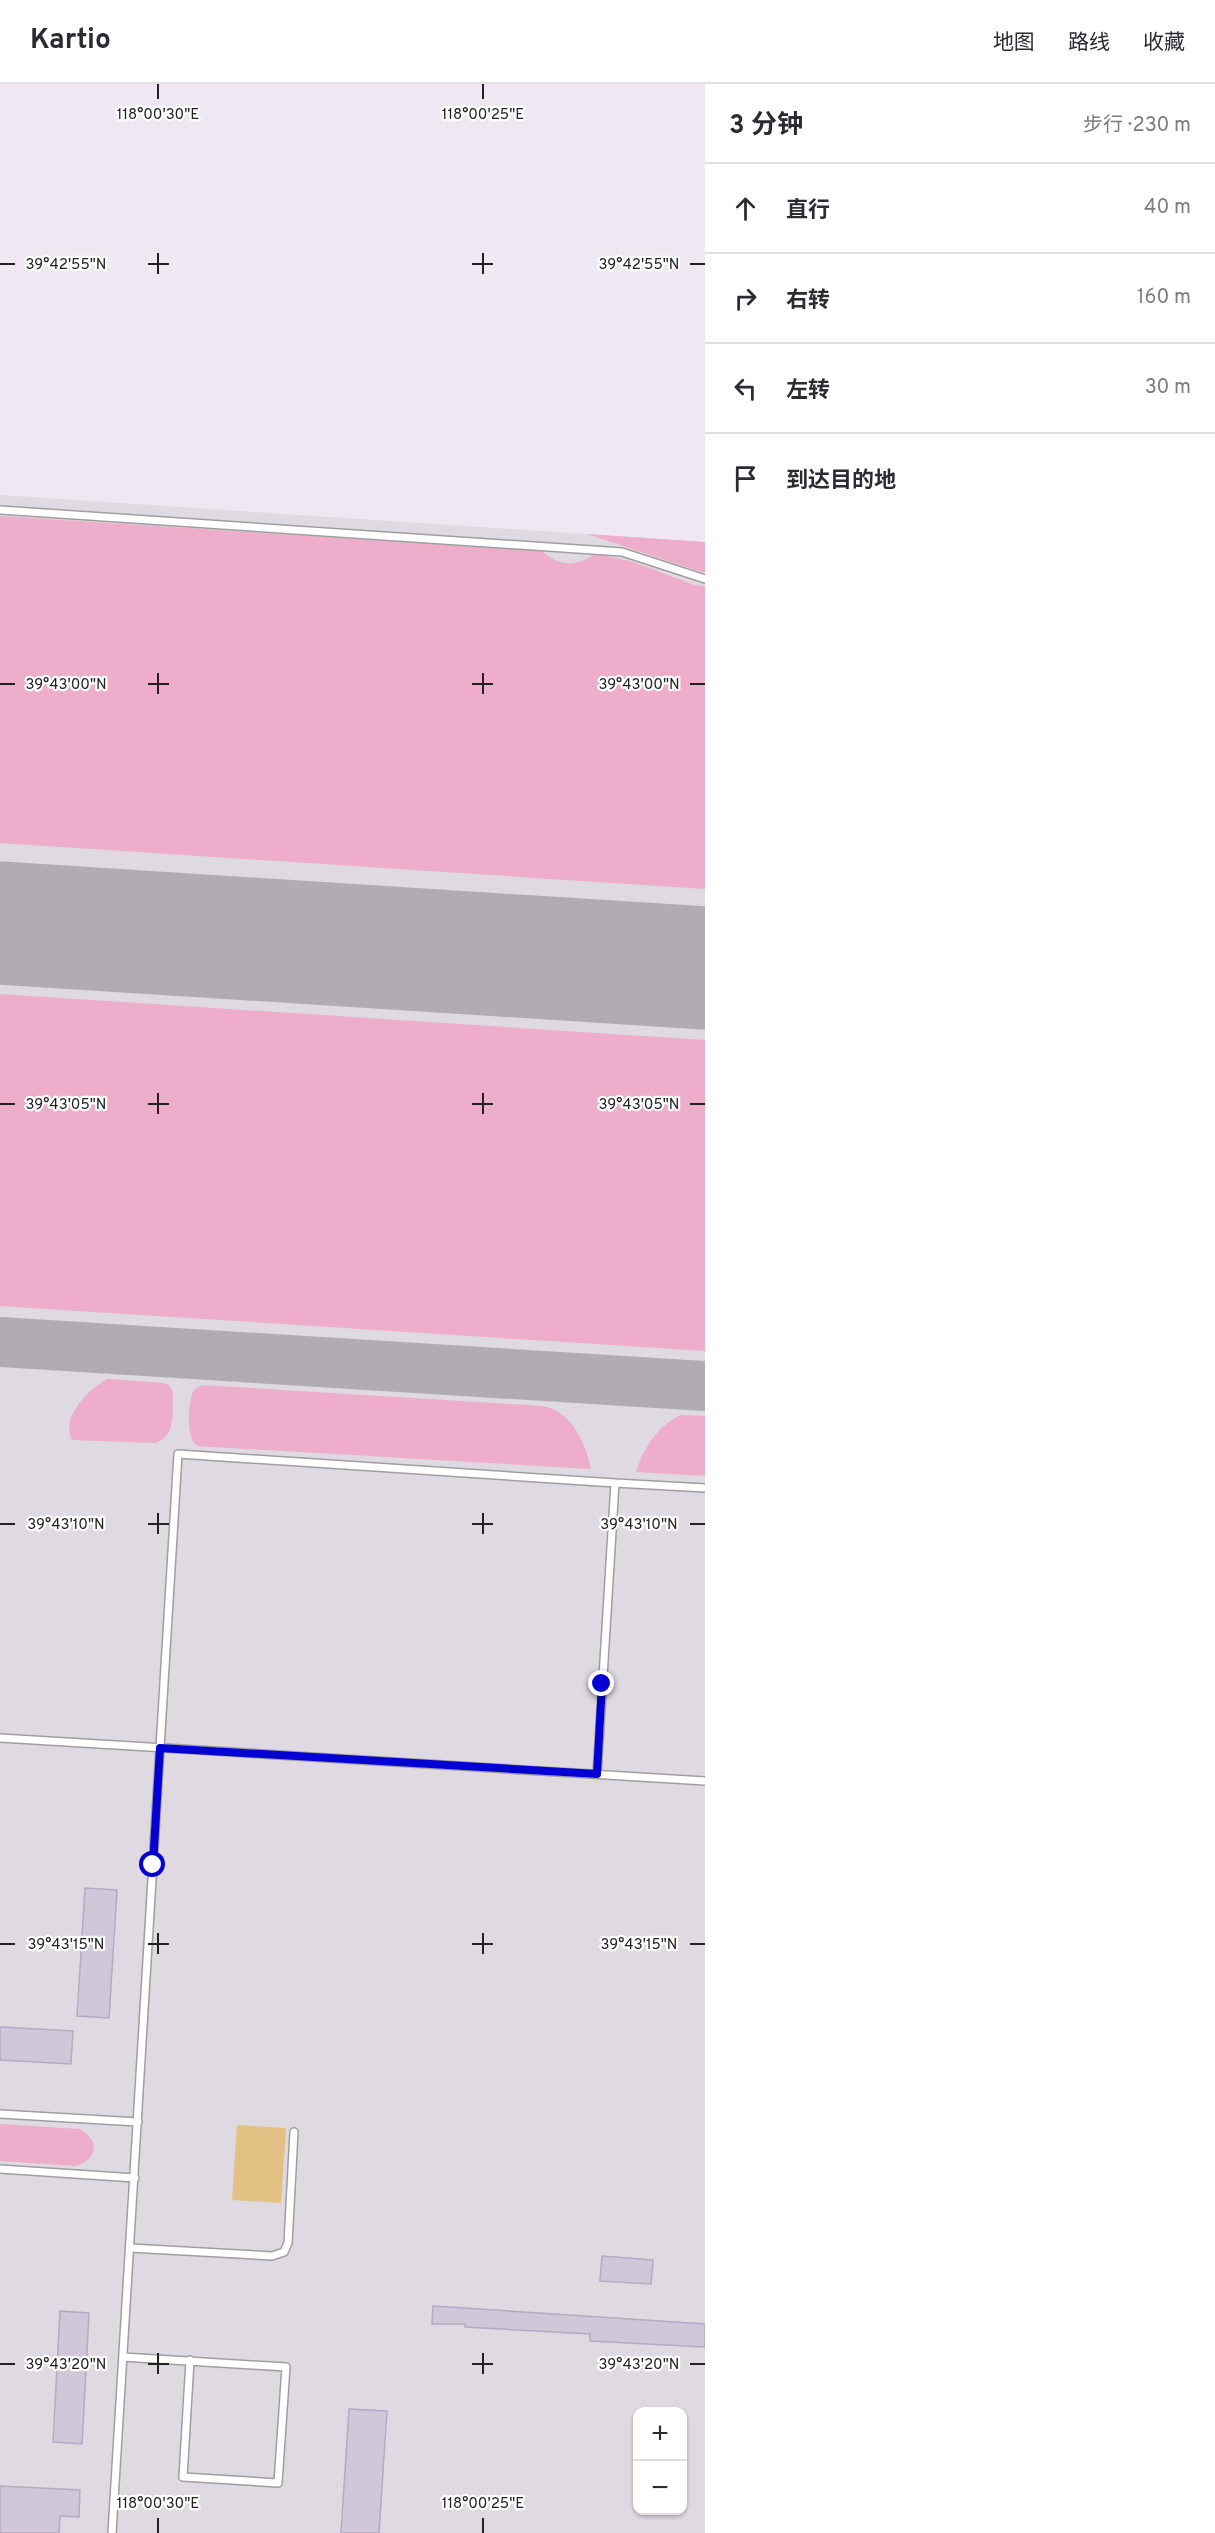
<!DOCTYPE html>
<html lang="zh">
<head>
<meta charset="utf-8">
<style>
	body { margin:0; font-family:Overpass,"Noto Sans SC",sans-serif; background:#f2f2f3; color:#2b2b33 }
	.controls { position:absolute; right:18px; bottom:18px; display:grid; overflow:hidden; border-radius:12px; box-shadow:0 2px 4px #0004 }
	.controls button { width:54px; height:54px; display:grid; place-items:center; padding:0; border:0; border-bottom:2px solid #e1e1e2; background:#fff; color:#2b2b33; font:30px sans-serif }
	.stop { position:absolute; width:18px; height:18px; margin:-14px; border:4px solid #0400d3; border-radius:50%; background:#fff }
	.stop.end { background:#0400d3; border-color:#fff; box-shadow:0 2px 6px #0008 }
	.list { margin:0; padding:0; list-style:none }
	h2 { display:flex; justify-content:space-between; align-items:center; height:78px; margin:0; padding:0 24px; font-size:26px }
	h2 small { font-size:20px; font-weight:400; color:#7c7c81 }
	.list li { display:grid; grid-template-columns:39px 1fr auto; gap:18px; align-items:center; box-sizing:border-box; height:90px; padding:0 24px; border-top:2px solid #e1e1e2 }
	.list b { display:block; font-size:22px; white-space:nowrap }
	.list em { font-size:20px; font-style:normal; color:#7c7c81 }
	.icon { flex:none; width:33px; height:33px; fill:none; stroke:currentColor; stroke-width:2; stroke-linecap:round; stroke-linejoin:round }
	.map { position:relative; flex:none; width:705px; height:2449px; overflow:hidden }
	header { display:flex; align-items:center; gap:36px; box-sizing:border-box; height:84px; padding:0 30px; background:#fff; border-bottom:2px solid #e1e1e2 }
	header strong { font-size:28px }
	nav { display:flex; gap:33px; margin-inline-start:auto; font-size:21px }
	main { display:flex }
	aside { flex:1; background:#fff }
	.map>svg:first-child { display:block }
	.airport { fill:#dfd9e1; fill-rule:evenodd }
	.grass { fill:#edadcb }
	.pitch { fill:#e3c084 }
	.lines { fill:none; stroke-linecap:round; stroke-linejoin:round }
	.taxiway { stroke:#b0acb1; stroke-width:50 }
	.runway { stroke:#b0acb1; stroke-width:123 }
	.building { fill:#d0c8d9; stroke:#b6a9c5; stroke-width:1.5 }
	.service-casing { stroke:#9f9f9f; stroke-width:10 }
	.service { stroke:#fff; stroke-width:7 }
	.route { stroke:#0400d3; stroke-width:8 }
	.ticks { fill:none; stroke:#222; stroke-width:2 }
	.ticks-label { font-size:15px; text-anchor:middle; fill:#222; stroke:#fff; stroke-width:4.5; stroke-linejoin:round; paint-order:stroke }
</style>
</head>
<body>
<header>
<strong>Kartio</strong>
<nav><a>地图</a><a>路线</a><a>收藏</a></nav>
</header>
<main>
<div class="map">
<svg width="705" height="2449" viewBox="0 0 705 2449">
	<rect width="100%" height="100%" fill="#efe8f2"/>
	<path class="airport" d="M0 411 705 458V2449H0ZM638 2328H682V2426H638Z"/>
	<path class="grass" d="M0 432 542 467C560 483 575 483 595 470L630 477 695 501 705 502V805L0 759Z
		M587 450 705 458V488H701Z
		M0 910 705 956V1267L0 1222Z
		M107 1295 164 1299 170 1302 173 1308C172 1326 177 1351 156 1359L72 1356C60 1333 89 1305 107 1295Z
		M203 1301 543 1322C573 1329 585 1358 591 1385L198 1362C186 1357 188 1323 192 1311 193 1305 198 1303 203 1301Z
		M681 1331 705 1332V1392L636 1388C644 1364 657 1342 681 1331Z
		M0 2040 80 2045C100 2056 98 2075 76 2082L0 2077Z"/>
	<path class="pitch" d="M237 2041 286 2044 281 2119 232 2116Z"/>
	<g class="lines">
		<path class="taxiway" d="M0 1258 705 1302"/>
		<path class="runway" d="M0 839 705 884"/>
	</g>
	<path class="building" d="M85 1804 117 1806 109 1934 77 1932Z
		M0 1943 73 1947 71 1980 0 1976Z
		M602 2172 653 2176 651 2200 600 2197Z
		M433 2222 705 2240V2263L590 2257V2250L465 2243V2240H432Z
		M60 2227 89 2229 82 2360 53 2358Z
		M349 2325 387 2327 379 2449H341Z
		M0 2402 80 2406 79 2433 60 2432 59 2449H0Z"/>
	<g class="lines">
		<defs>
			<path id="service" d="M0 426 622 468 705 495
				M615 1399 705 1404
				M0 1654 705 1697
				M0 2030 138 2038
				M0 2085 135 2094
				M130 2164 272 2172 284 2168 288 2159 294 2048
				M123 2273 286 2283 278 2399 183 2393 190 2276
				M112 2449 178 1370 615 1399 597 1690"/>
		</defs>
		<use href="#service" class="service-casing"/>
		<use href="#service" class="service"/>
	</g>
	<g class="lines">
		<path class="route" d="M153 1781 160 1664 597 1690 602 1600"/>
	</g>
	<path class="ticks" d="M158 0V15M483 0V15M158 169V190M483 169V190M0 180H15M148 180H169M472 180H493M690 180H705M158 589V610M483 589V610M0 600H15M148 600H169M472 600H493M690 600H705M158 1009V1030M483 1009V1030M0 1020H15M148 1020H169M472 1020H493M690 1020H705M158 1429V1450M483 1429V1450M0 1440H15M148 1440H169M472 1440H493M690 1440H705M158 1849V1870M483 1849V1870M0 1860H15M148 1860H169M472 1860H493M690 1860H705M158 2269V2290M483 2269V2290M0 2280H15M148 2280H169M472 2280H493M690 2280H705M158 2434V2449M483 2434V2449"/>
	<g class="ticks-label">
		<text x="158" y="35">118°00'30"E</text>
		<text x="483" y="35">118°00'25"E</text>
		<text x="639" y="185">39°42'55"N</text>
		<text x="66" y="185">39°42'55"N</text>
		<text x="639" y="605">39°43'00"N</text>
		<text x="66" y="605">39°43'00"N</text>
		<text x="66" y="1025">39°43'05"N</text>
		<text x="639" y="1025">39°43'05"N</text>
		<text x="66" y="1445">39°43'10"N</text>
		<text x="639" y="1445">39°43'10"N</text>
		<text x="66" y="1865">39°43'15"N</text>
		<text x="639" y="1865">39°43'15"N</text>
		<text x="66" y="2285">39°43'20"N</text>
		<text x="639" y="2285">39°43'20"N</text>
		<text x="158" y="2424">118°00'30"E</text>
		<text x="483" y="2424">118°00'25"E</text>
	</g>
</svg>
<div class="controls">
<button>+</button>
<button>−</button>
</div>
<div class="stop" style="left:153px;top:1781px"></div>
<div class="stop end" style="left:602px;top:1600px"></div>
</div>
<aside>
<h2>3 分钟<small>步行 · 230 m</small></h2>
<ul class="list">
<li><svg class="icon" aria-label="ahead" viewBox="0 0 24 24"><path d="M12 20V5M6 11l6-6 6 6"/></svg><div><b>直行</b></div><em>40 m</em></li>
<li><svg class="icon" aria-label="right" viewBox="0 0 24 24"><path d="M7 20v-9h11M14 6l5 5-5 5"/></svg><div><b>右转</b></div><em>160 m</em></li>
<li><svg class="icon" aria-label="left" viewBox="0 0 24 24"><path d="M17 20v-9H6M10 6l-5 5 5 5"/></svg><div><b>左转</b></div><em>30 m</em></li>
<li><svg class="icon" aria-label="arrive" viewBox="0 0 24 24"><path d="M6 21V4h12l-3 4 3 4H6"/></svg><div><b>到达目的地</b></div></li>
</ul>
</aside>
</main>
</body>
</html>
